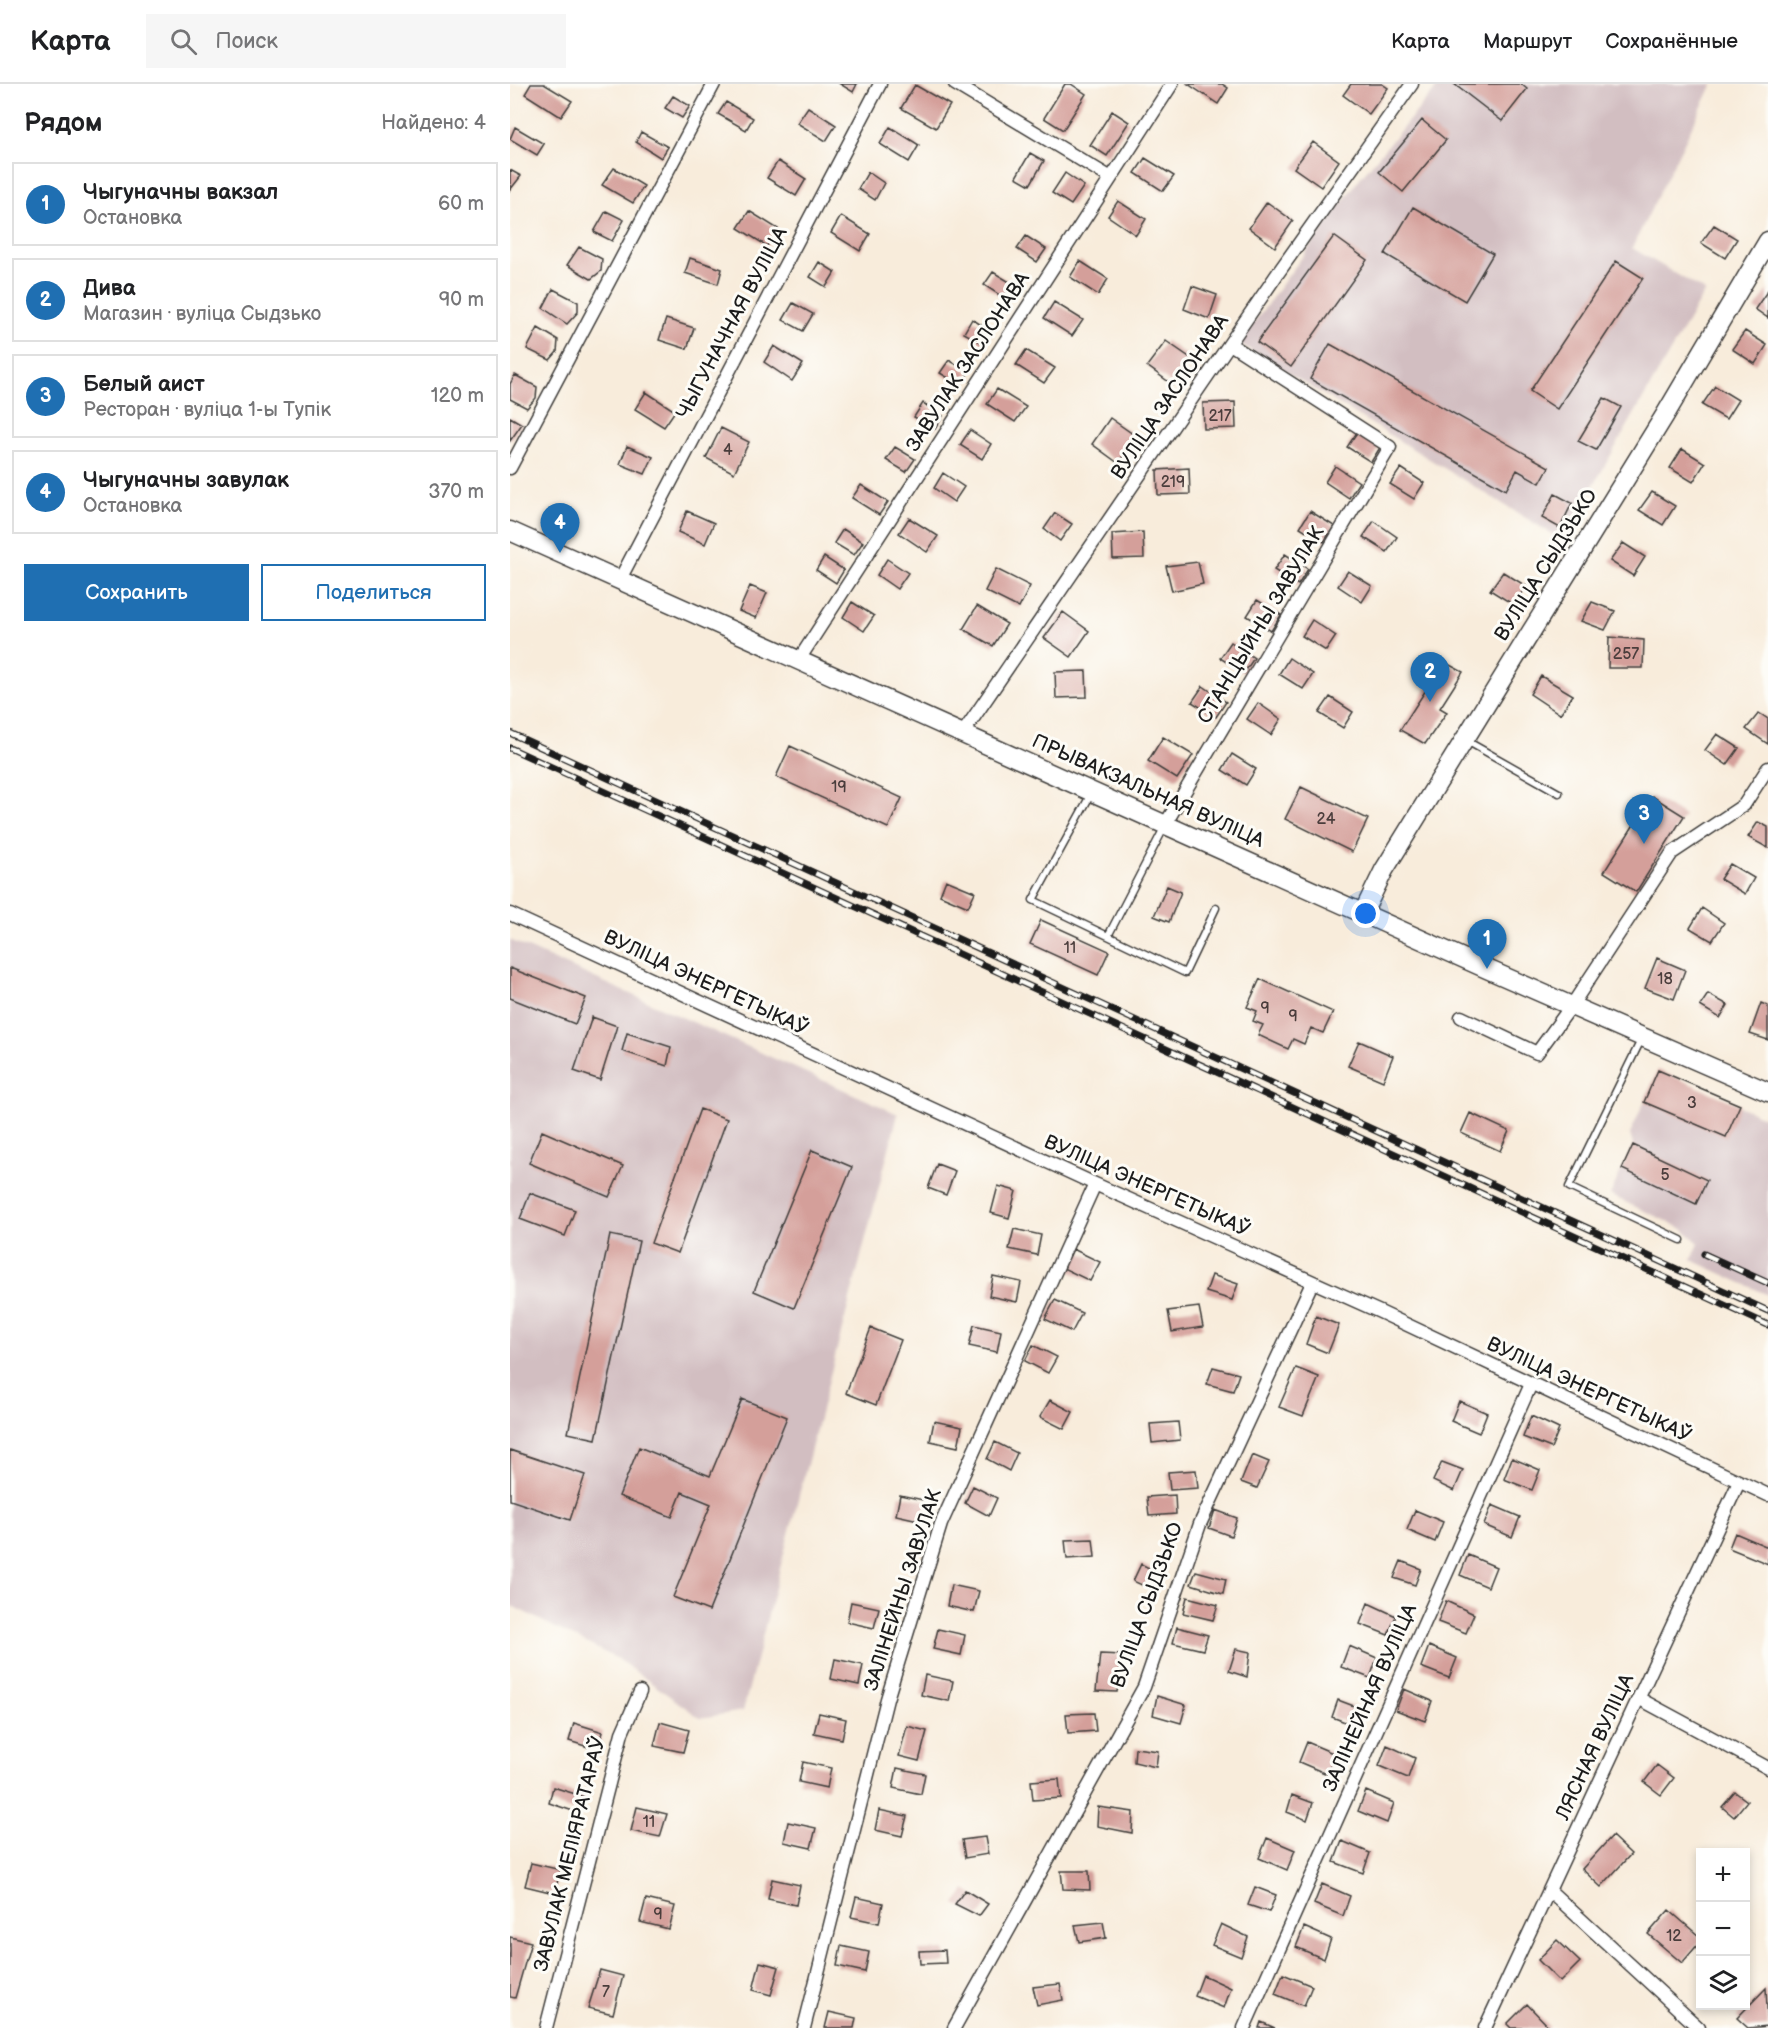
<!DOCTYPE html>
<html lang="ru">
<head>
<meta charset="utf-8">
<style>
	body { margin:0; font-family:"Balsamiq Sans",sans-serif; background:#f6f6f6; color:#202124 }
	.controls { position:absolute; right:18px; bottom:18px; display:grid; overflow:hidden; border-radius:0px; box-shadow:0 3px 9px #0003 }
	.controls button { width:54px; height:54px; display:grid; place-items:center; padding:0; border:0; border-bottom:2px solid #e0e0e0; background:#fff; color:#202124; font:30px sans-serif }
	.you { position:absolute; left:856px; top:830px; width:21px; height:21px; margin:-15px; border:4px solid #fff; border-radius:50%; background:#1a73e8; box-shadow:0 0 0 9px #1a73e833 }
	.badge { display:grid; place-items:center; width:39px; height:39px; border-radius:50%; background:#1f6fb2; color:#fff; font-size:20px; font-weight:700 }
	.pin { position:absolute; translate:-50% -50px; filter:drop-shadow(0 2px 3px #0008) }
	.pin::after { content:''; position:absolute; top:32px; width:21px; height:18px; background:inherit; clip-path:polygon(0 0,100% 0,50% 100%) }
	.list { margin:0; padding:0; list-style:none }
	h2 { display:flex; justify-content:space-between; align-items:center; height:78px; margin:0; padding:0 24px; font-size:26px }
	h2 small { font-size:20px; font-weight:400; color:#757577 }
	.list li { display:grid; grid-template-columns:39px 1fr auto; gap:18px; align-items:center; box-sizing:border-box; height:84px; margin:0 12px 12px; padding:0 12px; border:2px solid #e0e0e0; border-radius:0px }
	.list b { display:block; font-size:22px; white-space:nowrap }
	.list p { margin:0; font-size:20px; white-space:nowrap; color:#757577 }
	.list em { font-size:20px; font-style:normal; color:#757577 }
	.actions { display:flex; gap:12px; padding:18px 24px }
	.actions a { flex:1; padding:14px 0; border:2px solid #1f6fb2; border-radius:0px; text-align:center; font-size:21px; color:#1f6fb2 }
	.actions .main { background:#1f6fb2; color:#fff }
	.icon { flex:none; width:33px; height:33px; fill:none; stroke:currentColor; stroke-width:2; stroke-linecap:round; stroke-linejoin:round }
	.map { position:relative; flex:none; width:1258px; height:1944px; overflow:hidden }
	header { display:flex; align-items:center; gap:36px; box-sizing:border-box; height:84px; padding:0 30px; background:#fff; border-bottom:2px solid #e0e0e0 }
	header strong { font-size:28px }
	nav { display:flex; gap:33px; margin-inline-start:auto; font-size:21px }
	.search { width:420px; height:54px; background:#f6f6f6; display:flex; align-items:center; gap:15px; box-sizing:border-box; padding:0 21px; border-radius:0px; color:#757577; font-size:22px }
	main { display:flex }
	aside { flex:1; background:#fff }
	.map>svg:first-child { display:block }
	.industrial { fill:#d2bec1 }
	.building { fill:#d49f9a }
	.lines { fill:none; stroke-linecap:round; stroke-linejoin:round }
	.lane-casing { stroke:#3d3b39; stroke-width:9 }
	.street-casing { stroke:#3d3b39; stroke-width:15 }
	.secondary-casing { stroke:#3d3b39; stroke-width:21 }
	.lane { stroke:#fff; stroke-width:6 }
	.street { stroke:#fff; stroke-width:12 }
	.secondary { stroke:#fff; stroke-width:18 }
	.rail-casing { stroke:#1c1c1c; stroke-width:7 }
	.rail { stroke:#fdfcf7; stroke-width:4.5; stroke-dasharray:14; stroke-linecap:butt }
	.labels { text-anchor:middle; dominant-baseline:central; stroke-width:6; stroke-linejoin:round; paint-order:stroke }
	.number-label { font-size:16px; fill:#4a3d3c }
	.street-label { font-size:20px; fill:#1c1c1c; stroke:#fdfcf7 }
</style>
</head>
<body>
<header>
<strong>Карта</strong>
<div class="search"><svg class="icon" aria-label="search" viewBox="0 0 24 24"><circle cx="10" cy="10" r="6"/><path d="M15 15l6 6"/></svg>Поиск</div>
<nav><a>Карта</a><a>Маршрут</a><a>Сохранённые</a></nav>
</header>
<main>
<aside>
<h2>Рядом<small>Найдено: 4</small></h2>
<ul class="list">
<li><span class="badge">1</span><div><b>Чыгуначны вакзал</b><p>Остановка</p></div><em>60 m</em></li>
<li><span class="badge">2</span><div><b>Дива</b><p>Магазин · вуліца Сыдзько</p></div><em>90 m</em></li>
<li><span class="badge">3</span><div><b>Белый аист</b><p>Ресторан · вуліца 1-ы Тупік</p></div><em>120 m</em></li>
<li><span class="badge">4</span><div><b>Чыгуначны завулак</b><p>Остановка</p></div><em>370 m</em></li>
</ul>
<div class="actions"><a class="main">Сохранить</a><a>Поделиться</a></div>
</aside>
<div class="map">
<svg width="1258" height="1944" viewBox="0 0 1258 1944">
	<rect width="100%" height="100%" fill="#fdfcf7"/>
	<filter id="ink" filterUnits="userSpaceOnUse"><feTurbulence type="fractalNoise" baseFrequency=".0167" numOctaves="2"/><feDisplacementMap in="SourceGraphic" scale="12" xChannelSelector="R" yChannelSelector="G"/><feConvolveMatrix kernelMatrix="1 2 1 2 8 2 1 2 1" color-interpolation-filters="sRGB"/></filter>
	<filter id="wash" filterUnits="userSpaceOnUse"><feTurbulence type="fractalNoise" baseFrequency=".008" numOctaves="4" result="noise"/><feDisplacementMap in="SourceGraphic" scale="24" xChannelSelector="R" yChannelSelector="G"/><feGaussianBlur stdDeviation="1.35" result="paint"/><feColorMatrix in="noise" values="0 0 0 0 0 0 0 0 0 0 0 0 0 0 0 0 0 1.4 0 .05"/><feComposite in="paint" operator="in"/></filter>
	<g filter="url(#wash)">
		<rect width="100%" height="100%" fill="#f8ecdb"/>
		<path class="industrial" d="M930 0H1203L1122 164 1195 207 1052 456 729 259 850 94Z
			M0 856 388 1030 233 1627 190 1634 108 1575 0 1521Z
			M1148 986 1258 1035V1211L1182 1176 1189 1159 1173 1145 1100 1111 1123 1061 1120 1050Z"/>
		<g id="blocks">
			<path class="building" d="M21 0H34L62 17 51 33 15 10Z
				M330 0H347L343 8Z
				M555 0H561L576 10 553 46 534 34Z
				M678 0H712L718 4 708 20Z
				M841 0H872L878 4 859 30 833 11Z
				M944 0H1011L1017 5 992 37Z
				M405 1 440 21 426 44 391 24Z
				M163 12 180 22 172 34 155 24Z
				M216 18 243 34 236 46 208 30Z
				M298 23 326 41 316 57 287 39Z
				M602 27 619 38 597 72 580 61Z
				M912 36 936 56 893 108 869 88Z
				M5 43 34 60 27 71 0 55Z
				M380 43 409 61 399 78 370 60Z
				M131 48 158 63 151 74 126 58Z
				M803 58 829 77 811 103 784 84Z
				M520 69 534 77 520 101 506 93Z
				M635 74 664 92 653 107 625 89Z
				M268 77 296 95 286 112 257 94Z
				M104 84 134 102 123 119 92 101Z
				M0 86 11 92 0 106Z
				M358 88 374 99 365 116 348 105Z
				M555 89 574 102 561 121 542 109Z
				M608 117 636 135 626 151 598 132Z
				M757 118 783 137 765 163 739 144Z
				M903 123 983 170 955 217 875 170Z
				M96 127 114 136 102 157 84 148Z
				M239 127 268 145 257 162 228 144Z
				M331 132 360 150 350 167 321 149Z
				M1204 141 1227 155 1215 174 1191 159Z
				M516 152 536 165 527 178 507 165Z
				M824 152 857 176 781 283 747 258Z
				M69 163 92 175 91 187 81 195 57 181Z
				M180 174 212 185 208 200 175 189Z
				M570 177 598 195 588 211 560 193Z
				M1106 177 1133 194 1047 325 1020 307Z
				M309 178 325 188 316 203 300 193Z
				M483 188 503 200 494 214 474 201Z
				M682 202 707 211 699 235 674 225Z
				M43 205 68 218V228L57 240 33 224Z
				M1258 206V234L1245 225Z
				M544 218 573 236 562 252 534 234Z
				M283 219 303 230 293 247 273 236Z
				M156 235 184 244 177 265 149 256Z
				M462 235 482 248 474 260 454 249Z
				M28 244 48 256 47 268 40 276 17 265Z
				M1235 247 1257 261 1245 280 1222 265Z
				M656 257 682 275 663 301 637 282Z
				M820 260 1039 383 1030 399 1007 386 996 406 800 295Z
				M264 262 293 280 282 297 254 278Z
				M516 266 545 284 534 299 506 281Z
				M439 276 459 288 450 301 430 289Z
				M5 291 27 303 26 314 17 324 0 315V300Z
				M1205 302 1228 316 1216 335 1192 321Z
				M487 305 516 323 505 338 477 320Z
				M136 308 165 327 154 343 125 325Z
				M1094 314 1111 323 1086 366 1068 357Z
				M725 318 726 344 694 345 693 319Z
				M413 319 433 332 425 345 404 333Z
				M0 333 12 340 0 357Z
				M600 334 627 353 608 379 582 360Z
				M211 344 239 358 224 389 196 374Z
				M460 346 481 360 472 375 450 361Z
				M848 347 871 362 861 378 837 363Z
				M117 362 143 373 135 390 110 380Z
				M385 363 405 375 396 388 376 376Z
				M1172 365 1195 379 1183 398 1160 384Z
				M825 382 849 398 839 414 815 398Z
				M679 384 680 410 648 411 647 386Z
				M891 384 914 399 904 415 880 400Z
				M433 389 454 403 444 418 424 404Z
				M351 401 378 418 369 431 342 414Z
				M1142 408 1165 422 1153 441 1129 426Z
				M1045 410 1062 419 1050 444 1032 434Z
				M177 427 204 439 195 460 168 448Z
				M800 427 824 442 814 458 790 443Z
				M545 429 562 440 550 457 534 445Z
				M399 434 428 452 417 468 389 449Z
				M864 437 887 453 877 468 853 453Z
				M333 445 353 458 344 471 324 459Z
				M633 448 634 474 603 475 602 450Z
				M1113 459 1135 473 1123 492 1100 477Z
				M775 470 798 485 788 501 764 486Z
				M314 473 334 486 326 499 306 486Z
				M377 475 398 489 387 505 367 491Z
				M688 478 693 500 662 507 656 482Z
				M486 485 520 502 509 524 475 507Z
				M838 487 862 502 852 518 828 502Z
				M993 488 1016 502 1004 521 980 506Z
				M240 502 257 509 246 534 229 527Z
				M747 516 771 531 761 547 737 532Z
				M342 518 364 532 354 547 333 533Z
				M1082 518 1105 527 1095 546 1071 537Z
				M467 522 497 540 483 562 453 545Z
				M553 528 579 547 561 573 534 554Z
				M802 536 826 552 816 567 792 552Z
				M1099 553 1134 556 1133 584H1098Z
				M721 558 744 574 734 589 710 574Z
				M779 574 803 590 793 605 769 590Z
				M934 578 953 588 930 624 937 628 915 660 890 646Z
				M576 587 577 613 546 614 545 588Z
				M1031 592 1063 611 1050 630 1020 610Z
				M693 602 716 618 706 633 682 618Z
				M820 613 843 628 833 644 809 629Z
				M748 619 771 635 761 651 737 635Z
				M1249 629 1258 635V660L1236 645Z
				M1207 650 1229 664 1217 681 1195 666Z
				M653 653 683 671 667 695 638 677Z
				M280 662 392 714 378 744 266 693Z
				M722 670 746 685 736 701 712 686Z
				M791 703 858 735 842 768 775 735Z
				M1142 712 1174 732 1126 808 1094 788Z
				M1248 738 1258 743V764L1238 753Z
				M1220 780 1244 794 1235 810 1210 795Z
				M436 796 465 808 458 823 430 811Z
				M657 802 671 808 659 838 644 832Z
				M1192 824 1214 839 1202 857 1180 844Z
				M531 836 599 867 588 891 520 860Z
				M1147 874 1175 886 1164 915 1135 904Z
				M0 884 76 914 65 940 0 914Z
				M750 895 823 928 813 949 801 944 794 960 783 955 778 965 748 951 753 941 743 937 747 927 737 923Z
				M1198 910 1218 921 1210 934 1190 922Z
				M1251 919 1258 922V956L1240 950Z
				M82 933 107 942 90 996 64 987Z
				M117 949 161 963 157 982 112 967Z
				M849 957 883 972 873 997 838 982Z
				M1148 986 1230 1021 1216 1053 1134 1018Z
				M190 1025 217 1035 168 1169 141 1159Z
				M960 1029 999 1047 990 1067 951 1049Z
				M32 1047 113 1082 99 1113 19 1079Z
				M1123 1061 1197 1096 1186 1120 1112 1085Z
				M302 1066 342 1083 284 1224 244 1207Z
				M427 1080 445 1087 436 1111 418 1104Z
				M488 1102 506 1107 499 1134 481 1129Z
				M20 1109 65 1126 55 1152 10 1135Z
				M504 1145 531 1151 527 1171 499 1165Z
				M100 1151 129 1157 86 1355 58 1349Z
				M563 1165 590 1178 580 1197 553 1184Z
				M702 1191 728 1200 722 1216 696 1208Z
				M483 1192 511 1198 507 1218 479 1212Z
				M545 1216 572 1229 562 1248 535 1235Z
				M689 1223 693 1243 662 1248 658 1227Z
				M806 1232 829 1241 818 1269 796 1260Z
				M464 1241 491 1247 487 1268 459 1262Z
				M361 1244 391 1256 366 1321 336 1309Z
				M523 1261 547 1273 538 1289 515 1277Z
				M703 1283 729 1290 723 1307 697 1300Z
				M786 1284 809 1293 793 1332 769 1323Z
				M232 1315 277 1333 199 1527 163 1513 201 1420 172 1408 162 1433 109 1412 129 1363 200 1392Z
				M540 1316 563 1328 554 1345 530 1333Z
				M949 1317 977 1329 969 1349 941 1337Z
				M1021 1332 1049 1345 1041 1364 1013 1353Z
				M424 1337 452 1343 448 1363 420 1357Z
				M668 1338 670 1356 642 1359 640 1340Z
				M485 1358 507 1369 499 1387 477 1375Z
				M0 1366 75 1391 60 1436 0 1416Z
				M742 1371 759 1378 747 1404 731 1398Z
				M1002 1374 1030 1386 1022 1406 994 1395Z
				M932 1378 953 1386 944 1407 923 1397Z
				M686 1386 688 1404 660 1406 658 1388Z
				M463 1402 487 1414 479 1432 455 1419Z
				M390 1411 418 1417 413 1437 386 1431Z
				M665 1411 666 1430 639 1432 637 1413Z
				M982 1421 1010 1433 1002 1453 974 1441Z
				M705 1426 727 1434 721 1452 699 1444Z
				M905 1426 933 1438 925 1458 897 1446Z
				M1225 1449 1258 1463V1480L1219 1464Z
				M583 1455 585 1473 557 1475 555 1456Z
				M958 1471 986 1483 978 1503 950 1491Z
				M891 1477 911 1485 905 1501 884 1494Z
				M631 1480 653 1491 645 1507 623 1497Z
				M686 1487 716 1495 713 1510 681 1500Z
				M441 1501 469 1507 464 1528 437 1522Z
				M677 1513 708 1521 703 1536 673 1529Z
				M936 1517 964 1530 956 1549 928 1538Z
				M341 1518 369 1524 364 1544 337 1538Z
				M858 1519 886 1532 878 1551 850 1540Z
				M667 1543 698 1551 693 1566 663 1559Z
				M428 1545 455 1551 451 1571 423 1565Z
				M839 1562 867 1574 860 1594 831 1583Z
				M919 1562 947 1574 939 1594 911 1583Z
				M726 1565 740 1568 737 1593 719 1587Z
				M590 1570 612 1571 607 1608 586 1607Z
				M325 1575 353 1581 349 1601 321 1595Z
				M415 1591 443 1597 439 1617 411 1611Z
				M894 1605 922 1617 915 1637 886 1626Z
				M647 1612 676 1621 671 1639 643 1631Z
				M828 1616 849 1624 843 1641 822 1633Z
				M309 1629 336 1635 332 1655 304 1649Z
				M584 1629 586 1647 558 1649 556 1630Z
				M150 1638 179 1646 173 1668 144 1662Z
				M64 1639 93 1648 88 1666 59 1657Z
				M397 1642 417 1647 409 1677 389 1672Z
				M797 1658 825 1670 817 1690 789 1678Z
				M877 1661 905 1674 898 1694 869 1682Z
				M625 1664 648 1667 646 1683 624 1678Z
				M293 1678 321 1684 317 1704 289 1698Z
				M1147 1681 1164 1694 1151 1711 1134 1698Z
				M387 1684 415 1690 411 1710 383 1704Z
				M549 1695 551 1714 523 1716 521 1697Z
				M43 1703 75 1713 69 1729 39 1719Z
				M856 1707 884 1719 877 1739 848 1727Z
				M1225 1708 1237 1717 1224 1733 1212 1723Z
				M782 1711 803 1719 797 1736 777 1728Z
				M127 1723 157 1730 150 1753 121 1747Z
				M588 1723 623 1728 622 1749 587 1742Z
				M369 1726 397 1732 392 1752 365 1746Z
				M278 1738 306 1744 301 1764 274 1758Z
				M1102 1752 1121 1770 1091 1803 1072 1785Z
				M475 1753 478 1770 455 1774 452 1756Z
				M757 1754 785 1766 777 1786 749 1774Z
				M832 1757 860 1769 853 1789 824 1778Z
				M21 1779 51 1786 44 1809 15 1802Z
				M551 1787H579L580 1806 553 1805Z
				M262 1795 290 1801 286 1821 258 1815Z
				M812 1800 840 1812 833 1832 804 1820Z
				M745 1803 766 1811 759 1828 738 1821Z
				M455 1806 478 1820 469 1832 445 1820Z
				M346 1813 373 1819 369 1839 341 1833Z
				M136 1815 165 1822 159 1845 130 1838Z
				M1159 1826 1190 1853V1858L1172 1879 1138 1850Z
				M593 1838 596 1854 569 1858 565 1841Z
				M711 1840 738 1853 731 1873 702 1861Z
				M794 1843 821 1855 814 1875 786 1863Z
				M0 1853 21 1858 5 1914 0 1913Z
				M1047 1856 1070 1878 1050 1898 1028 1876Z
				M331 1862 359 1868 355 1888 327 1882Z
				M435 1866 436 1879 410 1880 409 1867Z
				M250 1878 269 1883 261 1911 243 1906Z
				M90 1886 113 1892 103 1930 78 1924Z
				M773 1890 802 1902 794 1922 765 1910Z
				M693 1891 721 1904 714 1924 685 1912Z
				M550 1900 553 1916 527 1921 523 1903Z
				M1256 1904 1258 1942 1238 1944 1227 1934Z
				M1017 1920 1040 1944H1001L997 1940Z
				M319 1928 346 1934 344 1944H315Z
				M751 1938 765 1944H749Z"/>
		</g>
	</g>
	<g filter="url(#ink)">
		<use href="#blocks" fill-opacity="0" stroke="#3d3b39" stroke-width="1.5"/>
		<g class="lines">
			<defs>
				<path id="lane" d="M955 656 1049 709
					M581 710 523 816 598 852 654 744
					M598 852 675 889 706 824
					M1131 956 1059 1103 1171 1156"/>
				<path id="street" d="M445 0 601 94
					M0 384 204 0
					M109 497 370 0
					M288 577 662 0
					M453 649 768 189 902 0
					M656 739 880 363 720 260
					M0 830 585 1100 870 1228 1258 1411
					M951 933 1027 969 1062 921 1162 769 1234 721 1258 684
					M1130 1615 1258 1684
					M1039 1806 1189 1944
					M36 1944 112 1649 130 1608
					M294 1944 377 1615 431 1440 585 1100
					M444 1944 634 1603 690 1440 802 1199
					M734 1944 1021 1300
					M975 1944 1229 1398"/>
				<path id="secondary" d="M0 447 977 885 1258 1008
					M853 829 874 786 1155 331 1258 157"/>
			</defs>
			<use href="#lane" class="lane-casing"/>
			<use href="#street" class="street-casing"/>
			<use href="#secondary" class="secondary-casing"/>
			<use href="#lane" class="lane"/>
			<use href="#street" class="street"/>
			<use href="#secondary" class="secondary"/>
			<defs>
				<path id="rail" d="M0 649 1258 1227
					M0 664 1258 1241
					M1194 1170 1258 1199"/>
			</defs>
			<use href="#rail" class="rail-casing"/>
			<use href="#rail" class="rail"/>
		</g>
	</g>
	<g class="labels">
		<g class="number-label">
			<text x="710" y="332">217</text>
			<text x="218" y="366">4</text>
			<text x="663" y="398">219</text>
			<text x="1116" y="570">257</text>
			<text x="329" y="703">19</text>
			<text x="816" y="735">24</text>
			<text x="560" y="864">11</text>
			<text x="1155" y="895">18</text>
			<text x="755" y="924">9</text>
			<text x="783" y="932">9</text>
			<text x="1182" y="1019">3</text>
			<text x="1155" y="1091">5</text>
			<text x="139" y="1738">11</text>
			<text x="148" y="1830">9</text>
			<text x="1164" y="1852">12</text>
			<text x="96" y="1908">7</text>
		</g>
		<g class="street-label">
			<text transform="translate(222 239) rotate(-62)">ЧЫГУНАЧНАЯ ВУЛІЦА</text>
			<text transform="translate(458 278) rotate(-57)">ЗАВУЛАК ЗАСЛОНАВА</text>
			<text transform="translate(660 313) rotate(-56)">ВУЛІЦА ЗАСЛОНАВА</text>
			<text transform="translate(1036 481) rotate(-58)">ВУЛІЦА СЫДЗЬКО</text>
			<text transform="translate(751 541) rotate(-59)">СТАНЦЫЙНЫ ЗАВУЛАК</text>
			<text transform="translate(638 707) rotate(24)">ПРЫВАКЗАЛЬНАЯ ВУЛІЦА</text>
			<text transform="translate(196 899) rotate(25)">ВУЛІЦА ЭНЕРГЕТЫКАЎ</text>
			<text transform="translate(637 1102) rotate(24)">ВУЛІЦА ЭНЕРГЕТЫКАЎ</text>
			<text transform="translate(1079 1306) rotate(25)">ВУЛІЦА ЭНЕРГЕТЫКАЎ</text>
			<text transform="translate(393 1506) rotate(-72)">ЗАЛІНЕЙНЫ ЗАВУЛАК</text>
			<text transform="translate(637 1521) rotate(-70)">ВУЛІЦА СЫДЗЬКО</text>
			<text transform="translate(860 1614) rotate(-66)">ЗАЛІНЕЙНАЯ ВУЛІЦА</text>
			<text transform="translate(1085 1663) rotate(-65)">ЛЯСНАЯ ВУЛІЦА</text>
			<text transform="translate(60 1770) rotate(-76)">ЗАВУЛАК МЕЛІЯРАТАРАЎ</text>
		</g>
	</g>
</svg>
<div class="controls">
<button>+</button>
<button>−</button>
<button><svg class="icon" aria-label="layers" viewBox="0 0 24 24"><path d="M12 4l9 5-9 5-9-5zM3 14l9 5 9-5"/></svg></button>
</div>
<div class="you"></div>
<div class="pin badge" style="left:977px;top:885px">1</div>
<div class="pin badge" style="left:920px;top:618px">2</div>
<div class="pin badge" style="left:1134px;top:760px">3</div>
<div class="pin badge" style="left:50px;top:469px">4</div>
</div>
</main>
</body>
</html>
